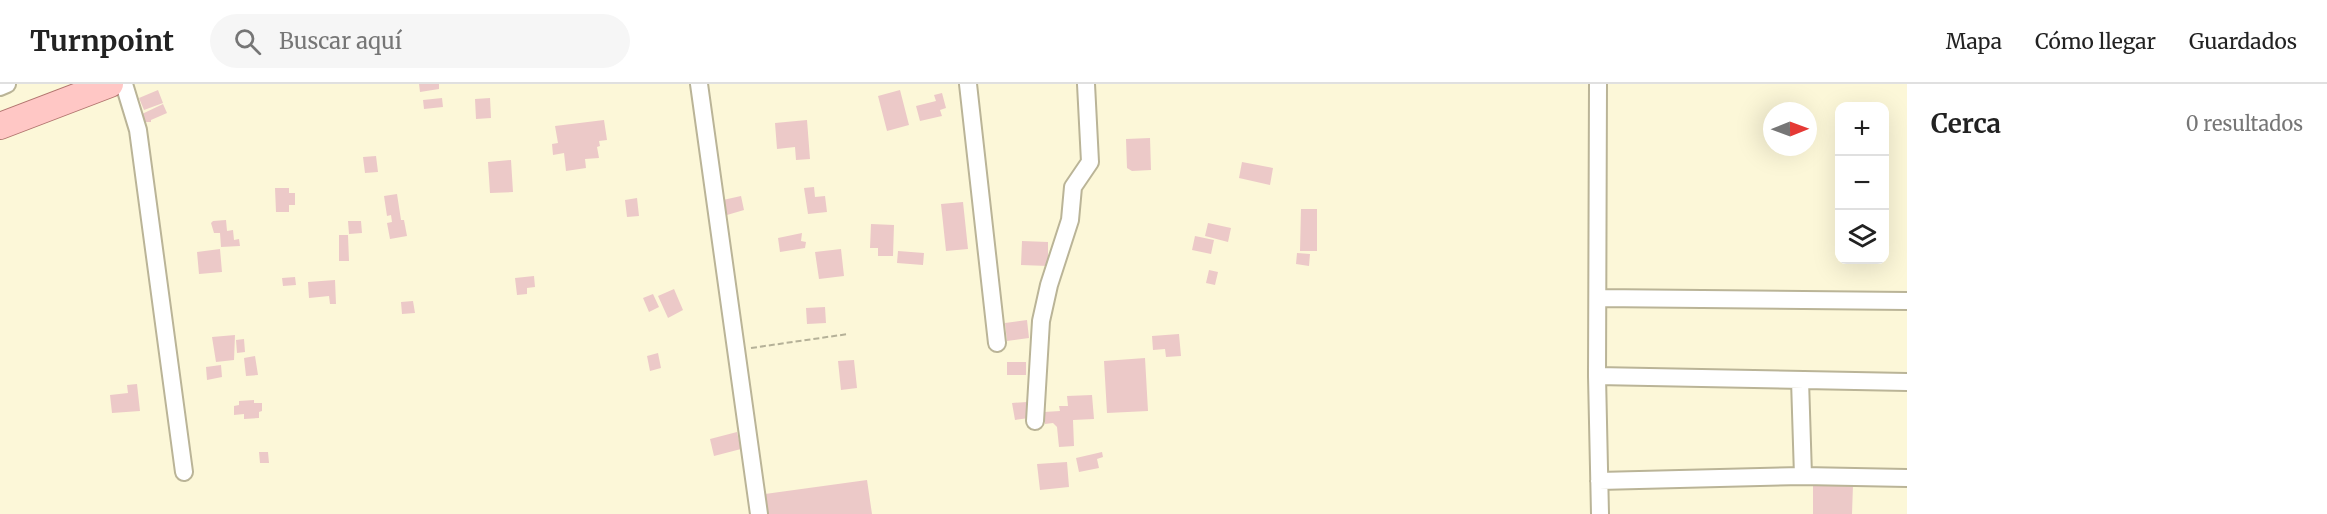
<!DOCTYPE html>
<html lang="es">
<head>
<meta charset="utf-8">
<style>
	body { margin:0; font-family:Merriweather,serif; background:#f6f6f6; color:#222 }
	.controls { position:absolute; right:18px; top:18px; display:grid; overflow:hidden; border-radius:12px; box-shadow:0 6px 24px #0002 }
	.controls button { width:54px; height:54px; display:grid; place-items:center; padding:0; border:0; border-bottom:2px solid #e0e0e0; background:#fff; color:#222; font:30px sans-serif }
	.compass { position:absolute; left:1763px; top:18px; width:54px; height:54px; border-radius:50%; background:#fff; box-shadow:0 6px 24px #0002; rotate:89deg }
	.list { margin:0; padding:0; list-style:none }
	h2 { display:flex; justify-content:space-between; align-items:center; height:78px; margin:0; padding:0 24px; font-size:26px }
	h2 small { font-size:20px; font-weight:400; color:#767676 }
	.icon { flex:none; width:33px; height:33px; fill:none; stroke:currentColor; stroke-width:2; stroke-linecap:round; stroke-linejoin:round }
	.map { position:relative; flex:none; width:1907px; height:430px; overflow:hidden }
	header { display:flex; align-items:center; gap:36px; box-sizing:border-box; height:84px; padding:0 30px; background:#fff; border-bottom:2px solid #e0e0e0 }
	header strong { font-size:28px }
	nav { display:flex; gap:33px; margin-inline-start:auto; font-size:21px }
	.search { width:420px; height:54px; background:#f6f6f6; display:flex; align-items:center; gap:15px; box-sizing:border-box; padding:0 21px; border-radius:33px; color:#767676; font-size:22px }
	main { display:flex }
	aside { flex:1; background:#fff }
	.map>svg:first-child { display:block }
	.building { fill:#ecc9c8 }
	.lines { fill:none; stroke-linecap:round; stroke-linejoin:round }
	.street-casing { stroke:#bab497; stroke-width:20 }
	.primary-casing { stroke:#b1746e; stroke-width:28 }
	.path { stroke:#b5b198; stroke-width:2; stroke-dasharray:6 3; stroke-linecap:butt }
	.street { stroke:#fff; stroke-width:16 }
	.primary { stroke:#ffc7c5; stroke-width:26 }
</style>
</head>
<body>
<header>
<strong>Turnpoint</strong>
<div class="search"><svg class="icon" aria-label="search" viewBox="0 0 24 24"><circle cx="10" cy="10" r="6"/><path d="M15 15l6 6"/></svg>Buscar aquí</div>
<nav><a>Mapa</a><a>Cómo llegar</a><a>Guardados</a></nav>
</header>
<main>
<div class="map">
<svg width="1907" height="430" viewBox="0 0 1907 430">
	<rect width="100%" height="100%" fill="#fcf7d8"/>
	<path class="building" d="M419 0H439V5L420 8Z
		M158 6 163 19 144 26 139 14Z
		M900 6 909 41 887 47 878 12Z
		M942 9 946 24 940 26 942 32 920 37 916 22 936 17 934 11Z
		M442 14 443 23 424 25 423 16Z
		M490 14 491 34 476 35 475 15Z
		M163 20 167 29 151 36V38H143L142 30Z
		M604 36 607 56 599 57 600 62 597 63 599 74 585 75 586 84 566 87 564 69 553 71 552 60 558 59 555 42Z
		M807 36 810 75 796 76 795 63 777 65 775 39Z
		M1150 54 1151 86 1132 87 1127 84 1126 55Z
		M376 72 378 88 365 89 363 73Z
		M511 76 513 108 490 109 488 78Z
		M1242 78 1273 84 1270 101 1239 94Z
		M814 103 815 113 825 112 827 128 808 130 804 104Z
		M275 104H289V109H295V121H289V128H276Z
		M397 110 401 136H404L407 152 390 155 387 139 392 138 391 131 387 132 384 112Z
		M741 112 744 126 727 131 723 116Z
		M637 114 639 132 627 133 625 116Z
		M963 118 968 165 946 167 941 120Z
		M1301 125H1317V167H1300Z
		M226 136 227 147 233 146 234 156 239 155 240 162 221 163 220 149H214L211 139 213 137Z
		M348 137H361L362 149 349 150Z
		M1208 139 1231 144 1228 158 1205 152Z
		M871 140 894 141 893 172H878V164H870Z
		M802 149 801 157 806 158 805 164 780 168 778 154Z
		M339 151H348L349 177H339Z
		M1195 152 1214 156 1211 170 1192 166Z
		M1022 157 1048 158V182L1021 181Z
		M220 165 222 188 199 190 197 168Z
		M841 165 844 192 819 195 815 168Z
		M898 167 924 169 923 181 897 179Z
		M1297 169 1310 170 1309 182 1296 180Z
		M1209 186 1218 188 1215 201 1206 199Z
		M534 192 535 203 527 204V210L517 211 515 194Z
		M295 193 296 201 283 202 282 194Z
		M335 196 336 220H330L329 212 309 214 308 198Z
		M674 205 683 226 668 234 658 212Z
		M653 210 659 223 649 228 643 214Z
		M413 217 415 229 402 230 401 218Z
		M825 223 826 239 807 240 806 224Z
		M1027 236 1029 254 1007 257 1005 239Z
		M1179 250 1181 272 1166 273 1165 265 1153 266 1152 252Z
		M235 251 234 276 216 278 212 253Z
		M244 255 245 268 237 269 236 256Z
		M658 269 661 284 650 287 647 272Z
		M255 272 258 291 246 292 244 274Z
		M1145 274 1148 327 1107 329 1104 277Z
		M854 276 857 304 841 306 838 277Z
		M1007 278H1026V291H1007Z
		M221 281 222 293 207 296 206 283Z
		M137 300 140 327 112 329 110 311 128 309 127 301Z
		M1092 311 1094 335 1073 336 1074 362 1059 363 1057 343 1053 339 1045 340 1044 328 1060 327 1059 322H1068L1067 312Z
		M254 316V319H262V327L259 328V334L244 335V330L234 331V322L239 321V317Z
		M1027 318 1029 334 1015 336 1012 319Z
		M737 348 741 365 714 372 710 355Z
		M259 368H268L269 379H260Z
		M1102 368 1103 373 1097 375 1099 384 1079 388 1076 374Z
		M1067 378 1069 403 1040 406 1037 380Z
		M867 396 872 430H768L765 410Z
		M1813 400 1853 401 1852 430H1813Z"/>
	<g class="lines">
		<defs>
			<path id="street" d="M124 0 138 46 184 388
				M699 0 759 430
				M968 0 997 259
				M1598 0 1597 292 1600 430
				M0 3 7 0
				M1598 214 1907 217
				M1597 292 1907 298
				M1800 296 1803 392
				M1035 337 1041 237 1049 201 1070 136 1073 103 1090 78 1086 0
				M1599 397 1803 392 1907 394"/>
			<path id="primary" d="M0 42 110 0"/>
		</defs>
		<use href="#street" class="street-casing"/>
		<use href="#primary" class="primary-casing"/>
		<path class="path" d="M751 264 848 250"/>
		<use href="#street" class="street"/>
		<use href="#primary" class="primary"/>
	</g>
</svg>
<div class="controls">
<button>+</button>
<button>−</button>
<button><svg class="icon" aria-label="layers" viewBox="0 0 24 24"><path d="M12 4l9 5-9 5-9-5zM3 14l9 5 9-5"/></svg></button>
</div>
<svg class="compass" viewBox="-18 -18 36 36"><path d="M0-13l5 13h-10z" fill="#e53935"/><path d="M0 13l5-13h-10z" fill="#767676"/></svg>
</div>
<aside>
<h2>Cerca<small>0 resultados</small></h2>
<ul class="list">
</ul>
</aside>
</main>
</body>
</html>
